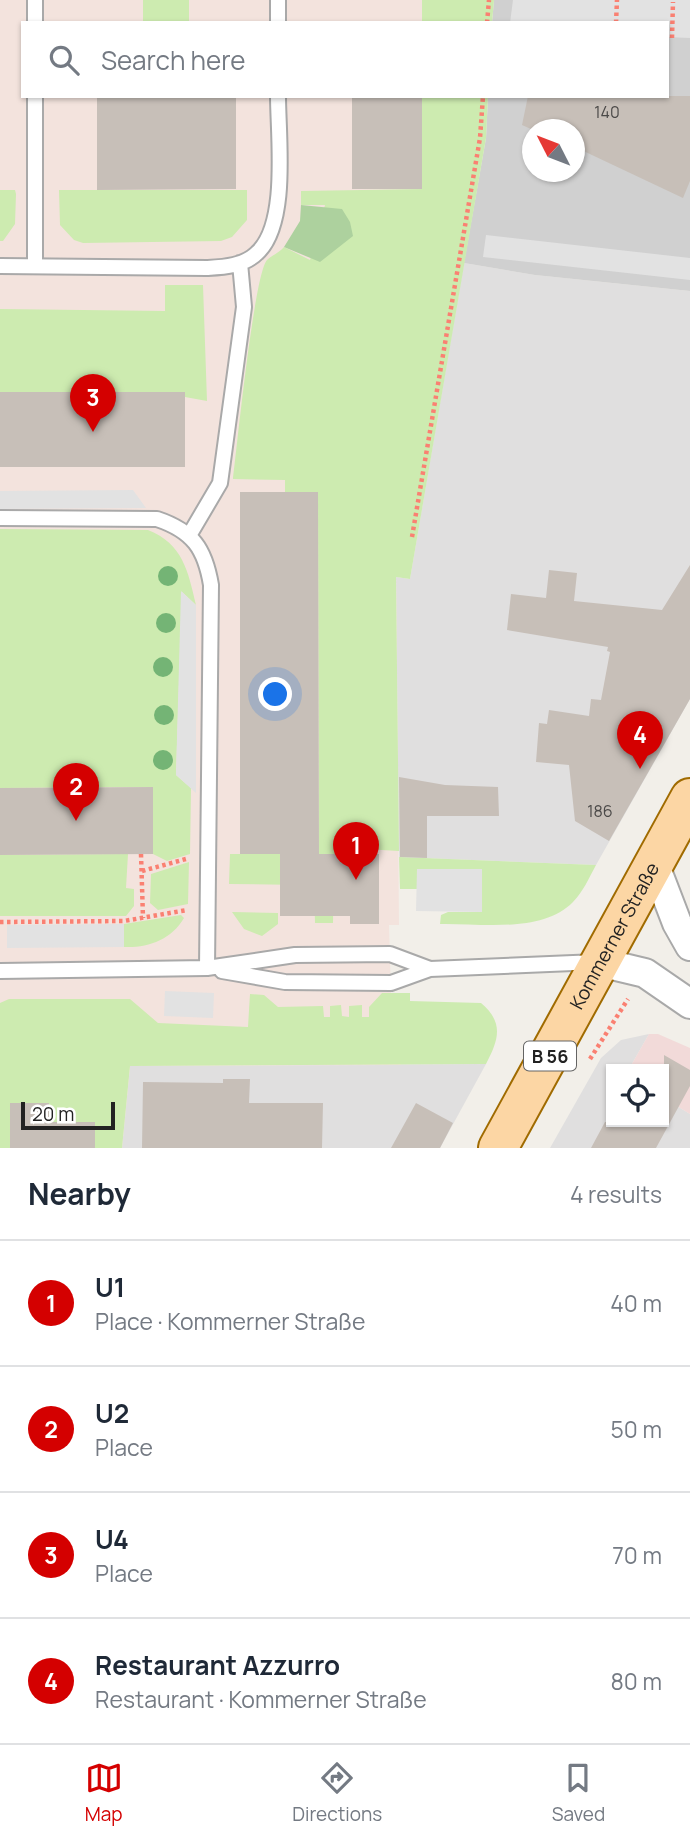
<!DOCTYPE html>
<html lang="en">
<head>
<meta charset="utf-8">
<style>
	body { margin:0; font-family:Manrope,sans-serif; background:#f6f6f7; color:#1f2937 }
	.controls { position:absolute; right:21px; bottom:21px; display:grid; overflow:hidden; border-radius:0px; box-shadow:0 2px 5px #0004 }
	.controls button { width:63px; height:63px; display:grid; place-items:center; padding:0; border:0; border-bottom:2px solid #e0e1e3; background:#fff; color:#1f2937; font:35px sans-serif }
	.compass { position:absolute; left:522px; top:119px; width:63px; height:63px; border-radius:50%; background:#fff; box-shadow:0 2px 5px #0004; rotate:312deg }
	.scale { position:absolute; left:21px; bottom:18px; width:94px; box-sizing:border-box; padding-left:7px; border:4px solid #222; border-top:0; font-size:19px; line-height:24px; white-space:nowrap; color:#222; -webkit-text-stroke:5px #fff; paint-order:stroke }
	.you { position:absolute; left:276px; top:695px; width:24px; height:24px; margin:-18px; border:5px solid #fff; border-radius:50%; background:#1a73e8; box-shadow:0 0 0 10px #1a73e833 }
	.badge { display:grid; place-items:center; width:46px; height:46px; border-radius:50%; background:#d40000; color:#fff; font-size:23px; font-weight:700 }
	.pin { position:absolute; translate:-50% -58px; filter:drop-shadow(0 2px 4px #0008) }
	.pin::after { content:''; position:absolute; top:37px; width:24px; height:21px; background:inherit; clip-path:polygon(0 0,100% 0,50% 100%) }
	.list { margin:0; padding:0; list-style:none }
	h2 { display:flex; justify-content:space-between; align-items:center; height:91px; margin:0; padding:0 28px; font-size:30px }
	h2 small { font-size:23px; font-weight:400; color:#747a83 }
	.list li { display:grid; grid-template-columns:46px 1fr auto; gap:21px; align-items:center; box-sizing:border-box; height:126px; padding:0 28px; border-top:2px solid #e0e1e3 }
	.list b { display:block; font-size:26px; white-space:nowrap }
	.list p { margin:0; font-size:23px; white-space:nowrap; color:#747a83 }
	.list em { font-size:23px; font-style:normal; color:#747a83 }
	.icon { flex:none; width:38px; height:38px; fill:none; stroke:currentColor; stroke-width:2; stroke-linecap:round; stroke-linejoin:round }
	.map { position:relative; flex:none; width:690px; height:1148px; overflow:hidden }
	.search { position:absolute; background:#fff; box-shadow:0 2px 5px #0004; left:21px; right:21px; top:21px; height:77px; display:flex; align-items:center; gap:18px; box-sizing:border-box; padding:0 24px; border-radius:0px; color:#747a83; font-size:26px }
	.sheet { height:595px; background:#fff }
	nav { display:flex; justify-content:space-around; align-items:center; box-sizing:border-box; height:98px; border-top:2px solid #e0e1e3; background:#fff; font-size:19px; color:#747a83 }
	nav a { display:grid; justify-items:center; gap:4px }
	nav .on { color:#d40000 }
	.map>svg:first-child { display:block }
	.residential { fill:#e0dfdf }
	.commercial { fill:#f2dad9 }
	.religious { fill:#d0d0d0; fill-rule:evenodd }
	.military { fill:#f3e3dd }
	.grass { fill:#cdebb0 }
	.forest { fill:#add19e }
	.parking { fill:#e2e2e2 }
	.building { fill:#c7bfb8 }
	.lines { fill:none; stroke-linecap:round; stroke-linejoin:round }
	.service-casing { stroke:#a9a9a9; stroke-width:18 }
	.minor-casing { stroke:#a9a9a9; stroke-width:32 }
	.primary-casing { stroke:#a06b00; stroke-width:42 }
	.path { stroke:#fa8072; stroke-width:4.5; stroke-dasharray:3.5 3.5; stroke-linecap:butt }
	.service { stroke:#fff; stroke-width:14 }
	.minor { stroke:#fff; stroke-width:28 }
	.primary { stroke:#fcd6a4; stroke-width:38 }
	.tree { fill:#74b475 }
	.labels { text-anchor:middle; dominant-baseline:central; stroke-width:6; stroke-linejoin:round; paint-order:stroke }
	.number-label { font-size:16px; fill:#4b4948 }
	.shield { fill:#fff; stroke:#646464; stroke-width:2 }
	.shield-label { font-size:18px; font-weight:bold; fill:#222 }
	.street-label { font-size:19px; fill:#222; stroke:#fff }
</style>
</head>
<body>
<div class="map">
<svg width="690" height="1148" viewBox="0 0 690 1148">
	<rect width="100%" height="100%" fill="#f2efe9"/>
	<path class="residential" d="M464 263 535 275 690 291V699L596 865 399 857 396 577 410 579Z
		M649 1034 629 1069H611V1122H664V1098L690 1114V1148H550L601 1058 621 1040Z
		M486 1064 440 1148H122L130 1066Z"/>
	<path class="commercial" d="M649 1034H658L690 1048V1114L664 1098V1069H629Z"/>
	<path class="religious" d="M494 0H690V291L535 275 464 263 486 138 488 96H667V23H492ZM532 130H574V172H532Z"/>
	<path class="military" d="M0 0H483L482 23H23V96H477L396 576 399 925H389L391 993 401 1065 130 1066 122 1148H0Z"/>
	<path class="grass" d="M143 0H189V23H143Z
		M422 0H494L492 23H422Z
		M422 96H488L486 138 410 579 396 577 399 851 364 849 363 854H334L333 923H315L314 881 303 885 229 884 230 854H319L318 492H285V480L233 479C237 448 254 275 267 260 271 256 280 252 284 247L310 260 325 205H301V191L422 189Z
		M0 190H15L16 194 15 224 3 241H0Z
		M59 190H247V220L232 237 221 241 83 243 74 240 60 225Z
		M165 285H203L207 401 185 397V392H0V309L165 311Z
		M0 529 148 530C183 544 188 571 196 605L182 592 176 775 191 788 190 854 167 861 153 854 152 787 0 788Z
		M128 854 126 888 134 889V906L126 916H0V855Z
		M399 857 596 865C589 878 583 892 573 902 542 934 479 923 440 924L441 915 448 912H482V869H417V889H400Z
		M189 862 188 904 158 910 150 903 151 874Z
		M232 912 278 913V924L262 936 244 929Z
		M181 915 184 918C171 940 148 948 124 947V924Z
		M382 993H410V1001L481 1003C505 1023 498 1041 486 1064L130 1066 122 1148H95V1122H49V1103H10V1148H0V1003L9 999H130L158 1023 248 1027 250 994 264 995 278 1007 323 1006 324 1017H330V1006L341 1005 342 1016 349 1017V1006L362 1005V1017H369V1007Z"/>
	<path class="forest" d="M301 205 342 209 350 222 353 236 320 262 284 247 300 221Z"/>
	<path class="parking" d="M513 0H690V38L667 37V23H510Z
		M486 235 690 258V280L483 257Z
		M133 490 146 508 0 509V491Z
		M181 591 196 605V793L176 775Z
		M417 869H482V912L416 911Z
		M124 924V947L7 948V925Z
		M165 991 214 993 213 1018 164 1016Z"/>
	<path class="building" d="M97 96H236V189L97 190Z
		M352 96H422V189H352Z
		M528 96H690V181L683 198 575 147V130H533L522 125Z
		M0 392H185V467H0Z
		M240 492H318L319 854H379V924H350V916H280V854H240Z
		M690 565V699L609 841 575 821 569 765 536 762 539 723 547 724 549 710 589 716 591 699 601 700 610 652 607 651 608 647 507 630 511 594 546 598 549 570 577 573 574 601 662 610Z
		M399 777 445 785 498 787 499 816H427V858L400 857Z
		M153 787V854L0 855V788Z
		M664 1055 690 1070V1086L656 1148H591L605 1122H664Z
		M223 1079H250L249 1103H323L322 1148H142L143 1082 223 1083Z
		M10 1103H49V1122H95V1148H10Z
		M416 1103 453 1123 440 1148H391Z"/>
	<g class="lines">
		<defs>
			<path id="service" d="M35 0V23
				M278 0V23
				M0 266 207 268C224 267 244 266 257 253 289 224 278 137 278 96
				M35 266V96
				M0 518 157 519C193 531 205 549 211 585L207 968
				M190 534 220 483 244 307 240 263
				M0 971 207 968 295 955 390 954 430 969
				M222 971 285 982 391 983 430 969 597 962"/>
			<path id="minor" d="M654 863 677 923 690 946
				M599 962 645 973 690 1004"/>
			<g id="primary">
				<path id="s1" d="M498 1148 690 798"/>
			</g>
		</defs>
		<use href="#service" class="service-casing"/>
		<use href="#minor" class="minor-casing"/>
		<use href="#primary" class="primary-casing"/>
		<path class="path" d="M487 23 489 0
			M616 23 617 0
			M672 38 673 2
			M412 537 480 138 483 96
			M141 854 143 918
			M142 871 186 859
			M0 922 124 921 187 910
			M590 1059 628 999"/>
		<use href="#service" class="service"/>
		<use href="#minor" class="minor"/>
		<use href="#primary" class="primary"/>
	</g>
	<g class="tree">
		<circle cx="168" cy="576" r="10"/>
		<circle cx="166" cy="623" r="10"/>
		<circle cx="163" cy="667" r="10"/>
		<circle cx="164" cy="715" r="10"/>
		<circle cx="163" cy="760" r="10"/>
	</g>
	<g class="labels">
		<g class="number-label">
			<text x="607" y="112">140</text>
			<text x="600" y="811">186</text>
		</g>
		<rect class="shield" x="524" y="1041.5" width="52" height="29" rx="5"/>
		<g class="shield-label">
			<text x="550" y="1056">B 56</text>
		</g>
		<g class="street-label">
			<text stroke="none"><textPath href="#s1" startOffset="242">Kommerner Straße</textPath></text>
		</g>
	</g>
</svg>
<div class="controls">
<button><svg class="icon" aria-label="locate" viewBox="0 0 24 24"><circle cx="12" cy="12" r="6"/><path d="M12 2v4M12 18v4M2 12h4M18 12h4"/></svg></button>
</div>
<svg class="compass" viewBox="-18 -18 36 36"><path d="M0-13l5 13h-10z" fill="#e53935"/><path d="M0 13l5-13h-10z" fill="#747a83"/></svg>
<div class="scale">20 m</div>
<div class="you"></div>
<div class="pin badge" style="left:356px;top:880px">1</div>
<div class="pin badge" style="left:76px;top:821px">2</div>
<div class="pin badge" style="left:93px;top:432px">3</div>
<div class="pin badge" style="left:640px;top:769px">4</div>
<div class="search"><svg class="icon" aria-label="search" viewBox="0 0 24 24"><circle cx="10" cy="10" r="6"/><path d="M15 15l6 6"/></svg>Search here</div>
</div>
<section class="sheet">
<h2>Nearby<small>4 results</small></h2>
<ul class="list">
<li><span class="badge">1</span><div><b>U1</b><p>Place · Kommerner Straße</p></div><em>40 m</em></li>
<li><span class="badge">2</span><div><b>U2</b><p>Place</p></div><em>50 m</em></li>
<li><span class="badge">3</span><div><b>U4</b><p>Place</p></div><em>70 m</em></li>
<li><span class="badge">4</span><div><b>Restaurant Azzurro</b><p>Restaurant · Kommerner Straße</p></div><em>80 m</em></li>
</ul>
</section>
<nav>
<a class="on"><svg class="icon" aria-label="map" viewBox="0 0 24 24"><path d="M3 6l6-2 6 2 6-2v14l-6 2-6-2-6 2zM9 4v14M15 6v14"/></svg>Map</a>
<a><svg class="icon" aria-label="directions" viewBox="0 0 24 24"><path d="M12 3l9 9-9 9-9-9zM9 14v-3h6M13 9l2 2-2 2"/></svg>Directions</a>
<a><svg class="icon" aria-label="saved" viewBox="0 0 24 24"><path d="M7 4h10v16l-5-4-5 4z"/></svg>Saved</a>
</nav>
</body>
</html>
